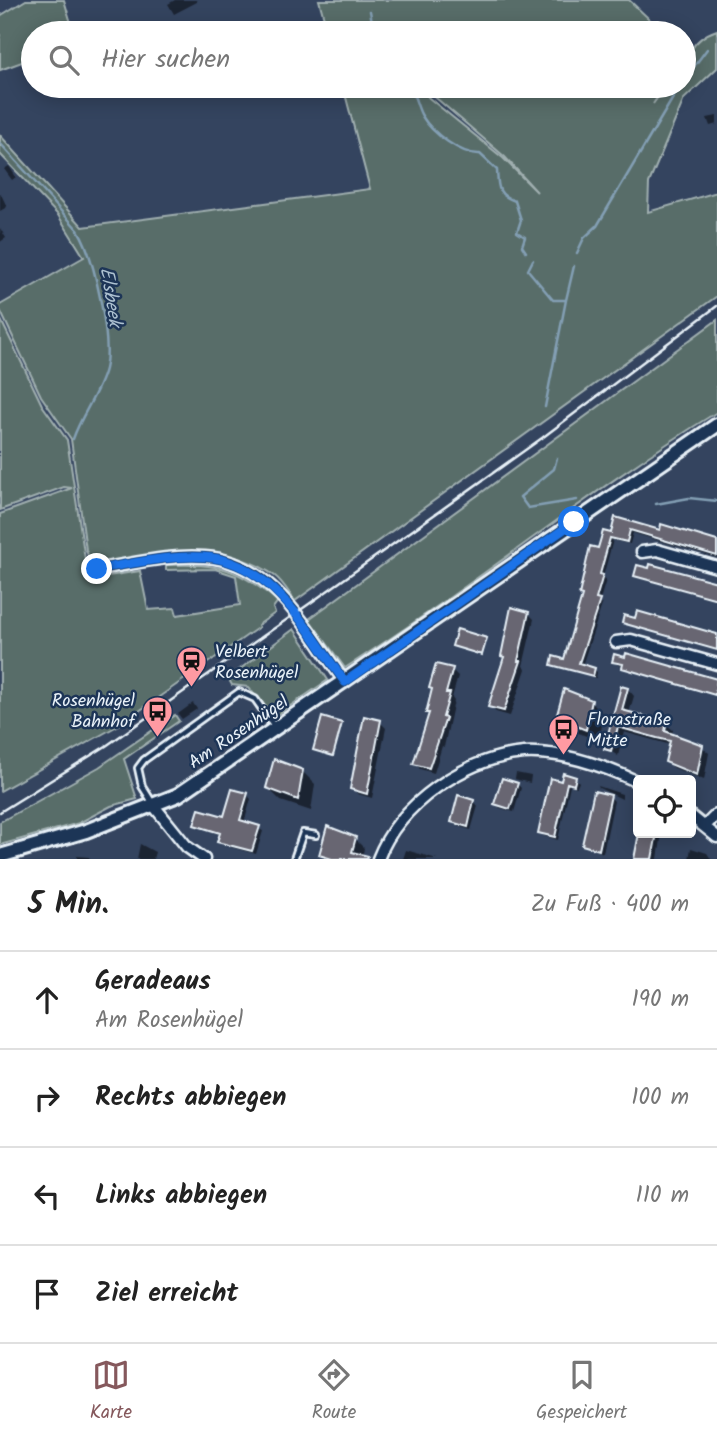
<!DOCTYPE html>
<html lang="de">
<head>
<meta charset="utf-8">
<style>
	body { margin:0; font-family:Kalam,sans-serif; background:#f2f2f2; color:#222 }
	.controls { position:absolute; right:21px; bottom:21px; display:grid; overflow:hidden; border-radius:7px; box-shadow:0 4px 18px #0003 }
	.controls button { width:63px; height:63px; display:grid; place-items:center; padding:0; border:0; border-bottom:2px solid #e0e0e0; background:#fff; color:#222; font:35px sans-serif }
	.stop { position:absolute; width:21px; height:21px; margin:-16px; border:5px solid #1a73e8; border-radius:50%; background:#fff }
	.stop.end { background:#1a73e8; border-color:#fff; box-shadow:0 2px 7px #0008 }
	.list { margin:0; padding:0; list-style:none }
	h2 { display:flex; justify-content:space-between; align-items:center; height:91px; margin:0; padding:0 28px; font-size:30px }
	h2 small { font-size:23px; font-weight:400; color:#767676 }
	.list li { display:grid; grid-template-columns:46px 1fr auto; gap:21px; align-items:center; box-sizing:border-box; height:98px; padding:0 28px; border-top:2px solid #e0e0e0 }
	.list b { display:block; font-size:26px; white-space:nowrap }
	.list p { margin:0; font-size:23px; white-space:nowrap; color:#767676 }
	.list em { font-size:23px; font-style:normal; color:#767676 }
	.icon { flex:none; width:38px; height:38px; fill:none; stroke:currentColor; stroke-width:2; stroke-linecap:round; stroke-linejoin:round }
	.map { position:relative; flex:none; width:717px; height:859px; overflow:hidden }
	.search { position:absolute; background:#fff; box-shadow:0 4px 18px #0003; left:21px; right:21px; top:21px; height:77px; display:flex; align-items:center; gap:18px; box-sizing:border-box; padding:0 24px; border-radius:38px; color:#767676; font-size:26px }
	.sheet { height:483px; background:#fff }
	nav { display:flex; justify-content:space-around; align-items:center; box-sizing:border-box; height:98px; border-top:2px solid #e0e0e0; background:#fff; font-size:19px; color:#767676 }
	nav a { display:grid; justify-items:center; gap:4px }
	nav .on { color:#85585c }
	.map>svg:first-child { display:block }
	.green { fill:#586d69; stroke:#a0afb0; stroke-width:2 }
	.shadow { fill:#0007 }
	.lines { fill:none; stroke-linecap:round; stroke-linejoin:round }
	.stream { stroke:#839fb4; stroke-width:2.5 }
	.building { fill:#686672; stroke:#e8f1f8; stroke-width:2 }
	.service-casing { stroke:#e8f1f8; stroke-width:10 }
	.minor-casing { stroke:#e8f1f8; stroke-width:15 }
	.tertiary-casing { stroke:#e8f1f8; stroke-width:18 }
	.service { stroke:#1d3557; stroke-width:4.5 }
	.minor { stroke:#1d3557; stroke-width:10 }
	.tertiary { stroke:#1d3557; stroke-width:12 }
	.rail { stroke:#e8f1f8; stroke-width:2.5 }
	.route { stroke:#1a73e8; stroke-width:9 }
	.labels { text-anchor:middle; dominant-baseline:central; stroke-width:5; stroke-linejoin:round; paint-order:stroke }
	.poi-label { font-size:18px; fill:#e8f1f8; stroke:#1d3557; text-anchor:start }
	.street-label { font-size:18px; fill:#e8f1f8; stroke:#1d3557 }
	.water-label { font-size:19px; font-style:italic; fill:#adc1d0; stroke:#1d3557 }
</style>
</head>
<body>
<div class="map">
<svg width="717" height="859" viewBox="0 0 717 859">
	<rect width="100%" height="100%" fill="#34445f"/>
	<filter id="ink" filterUnits="userSpaceOnUse"><feTurbulence type="fractalNoise" baseFrequency=".0143" numOctaves="2"/><feDisplacementMap in="SourceGraphic" scale="14" xChannelSelector="R" yChannelSelector="G"/><feConvolveMatrix kernelMatrix="1 2 1 2 8 2 1 2 1" color-interpolation-filters="sRGB"/></filter>
	<g filter="url(#ink)">
		<path class="green" d="M26 0H64L74 33H33V58L0 70V16Z
			M319 0H629L664 33H380L375 28 378 33H328Z
			M717 30V68L684 99 649 183 648 212 717 192V296L295 601C289 593 283 582 275 576 224 538 152 557 95 566L91 564 86 550 71 439 41 396 0 310V305L84 257 58 215 0 154V135L83 227 370 189 343 86H419L429 98 503 158 537 192 505 157 422 86H665L653 104 666 86H684C684 59 690 39 717 30Z
			M0 318 42 405 67 440 88 579 140 571 148 610 175 608 177 615 240 605 236 576 215 569 166 570V565C222 563 235 568 278 601L273 608 275 613 258 625 259 627 119 725 0 791V514L72 488 64 487 0 510Z
			M717 320V412C588 491 472 588 345 668L309 619Z
			M294 629 328 680 274 717 248 687 232 685 228 678Z
			M175 715 179 721 124 759 137 799 111 806 79 823 0 845V822L99 767Z"/>
		<path class="shadow" d="M175 0H196L197 2 174 14 168 4Z
			M717 116V124L710 126 707 118Z
			M9 166 16 177 12 180 4 169Z
			M0 192 7 207 0 211Z
			M0 228 6 238 0 242Z
			M617 519 661 533 717 542V558L633 533 630 544 613 540 603 577 606 580 599 603 602 605 582 666 594 669 597 672 596 678 553 664 565 661 600 550 612 536Z
			M636 576 717 585V600L638 578Z
			M528 613 534 619 523 666 526 669 510 716 496 712 490 706Z
			M624 622 717 636V651L626 624Z
			M627 655 717 681V696L626 670 613 661 626 659Z
			M452 670 458 676 452 698 454 701 444 747 442 746 434 773 420 769 415 763 430 714 428 712Z
			M628 689 634 696 629 713 666 724 673 730 672 735 702 747 709 753 704 780 674 768 667 762 671 745 624 732 618 756 606 748Z
			M591 702 604 715 599 741 571 730 558 717Z
			M193 703 197 709 182 719 178 714Z
			M380 722 386 728 372 798 358 794 352 788Z
			M302 771 315 784 311 811 281 801 268 788Z
			M516 773 531 776 530 783 515 779Z
			M575 778 579 782 577 787 570 785 558 840 544 836 540 832 562 783Z
			M517 784 521 788 514 812 500 808 496 804Z
			M598 786 622 794V799L599 788Z
			M247 795 251 799 244 823 263 831 256 854 223 845 219 841 221 835 196 825 226 818Z
			M610 797 614 801 603 853 584 845Z
			M474 801 478 806 471 830 457 826 453 822Z
			M640 833H662L658 859H636Z
			M355 839 364 848 362 859H325L321 855Z
			M140 844 155 852 153 859H137Z
			M691 848 707 853 711 859H689Z
			M406 850 437 859H403Z
			M77 856 89 857 90 859H77Z"/>
		<g class="lines">
			<path class="stream" d="M370 11 374 33
				M684 80 707 49
				M408 86C416 94 416 106 422 116 432 133 461 155 480 154L497 170C498 187 497 195 515 201L521 220 517 232 525 237 522 246 526 252
				M0 143 78 230C94 255 112 340 105 369 99 393 81 415 73 439
				M577 253 584 238 597 226 680 86
				M533 260 528 270 553 300H566L545 407
				M566 300 574 266
				M557 458 554 469 520 497 528 508 577 500
				M656 504 689 498 717 501"/>
		</g>
		<path class="building" d="M615 517 660 530 661 524 717 541V556L630 530 627 542 610 538 600 574 603 575 596 599 600 600 579 663 595 668 593 676 551 665 553 656 564 659 582 596 579 595 590 546 598 548 603 531 611 533Z
			M650 564 717 582V599L634 576 637 565 649 568Z
			M511 607 529 612 518 661H521L504 711 488 707 504 657 501 656Z
			M637 611 717 634V650L622 623 624 615 635 618Z
			M457 629 487 638 482 655 452 646Z
			M626 653 717 679 715 695 622 668 623 664 612 662 614 654 625 657Z
			M436 664 453 668 446 693H450L443 717 446 718 429 768 413 764 429 713H426L432 689 429 688Z
			M621 686 628 688 622 710 667 722 665 731 703 745 697 775 665 762 670 741 657 738 618 727 611 751 604 749Z
			M564 689 592 700 586 730 556 718Z
			M364 716 381 720 367 794 350 789Z
			M322 717 342 723 333 756 313 750Z
			M274 759 303 770 298 800 266 788Z
			M563 773 576 777 574 785 567 783 555 837 538 833 550 778 561 781Z
			M502 778 518 783 510 809 494 804Z
			M232 789 248 793 240 820 260 826 252 851 217 842 220 833 194 825 199 809 224 816Z
			M594 791 611 795 599 850 582 845Z
			M458 795 474 800 468 827 451 822Z
			M327 826 356 837 352 852 368 856 367 859H332L319 855Z
			M639 833H657L652 859H634Z"/>
		<g class="lines">
			<defs>
				<path id="service" d="M152 802 142 786 138 768 144 760 239 692 255 699 274 726
					M294 859 303 833 316 835"/>
				<path id="minor" d="M642 552 657 550 717 567
					M92 570C129 565 167 554 205 557 274 561 308 633 345 682
					M616 642 631 640 717 664
					M154 806 187 847 204 859
					M691 816 717 837
					M705 826 717 814
					M378 859C399 804 465 758 524 753 562 751 604 766 638 782"/>
				<path id="tertiary" d="M0 856 86 831 178 795 717 425"/>
			</defs>
			<use href="#service" class="service-casing"/>
			<use href="#minor" class="minor-casing"/>
			<use href="#tertiary" class="tertiary-casing"/>
			<use href="#service" class="service"/>
			<use href="#minor" class="minor"/>
			<use href="#tertiary" class="tertiary"/>
			<path class="rail" d="M0 812 106 746 309 604 542 438 717 306"/>
		</g>
	</g>
	<g class="lines" filter="url(#ink)">
		<path class="route" d="M97 569C132 564 169 555 204 557 273 561 308 633 345 682L574 522"/>
	</g>
	<defs>
		<symbol id="station-pin" viewBox="-11 -11 22 30"><path d="M0 17L-7.5 6A9.5 9.5 0 1 1 7.5 6Z" fill="#ff9aa2" stroke="#1d3557"/><path d="M-3-6H3Q5-6 5-4V2Q5 4 3 4L4.5 6H3L1.5 4h-3L-3 6H-4.5L-3 4Q-5 4-5 2V-4Q-5-6-3-6ZM-3.5-4v3h7v-3ZM-3.5 1v1.5H-2V1ZM2 1v1.5H3.5V1Z" fill="#111"/></symbol>
		<symbol id="bus-pin" viewBox="-11 -11 22 30"><path d="M0 17L-7.5 6A9.5 9.5 0 1 1 7.5 6Z" fill="#ff9aa2" stroke="#1d3557"/><path d="M-5-6H5V4H4V6H2V4H-2V6H-4V4H-5ZM-3.5-4V0h7V-4ZM-3.5 1.2v1.5H-2V1.2ZM2 1.2v1.5H3.5V1.2Z" fill="#111"/></symbol>
	</defs>
	<g fill-rule="evenodd">
		<use href="#station-pin" x="174" y="644" width="35" height="47"/>
		<use href="#bus-pin" x="140" y="694" width="35" height="47"/>
		<use href="#bus-pin" x="546" y="712" width="35" height="47"/>
	</g>
	<g class="labels">
		<g class="poi-label">
			<text x="215" y="652">Velbert<tspan x="215" dy="21">Rosenhügel</tspan></text>
			<text x="135" y="701" text-anchor="end">Rosenhügel<tspan x="135" dy="21">Bahnhof</tspan></text>
			<text x="587" y="720">Florastraße<tspan x="587" dy="21">Mitte</tspan></text>
		</g>
		<g class="street-label">
			<text transform="translate(239 733) rotate(-34)">Am Rosenhügel</text>
		</g>
		<g class="water-label">
			<text transform="translate(110 297) rotate(81)">Elsbeek</text>
		</g>
	</g>
</svg>
<div class="controls">
<button><svg class="icon" aria-label="locate" viewBox="0 0 24 24"><circle cx="12" cy="12" r="6"/><path d="M12 2v4M12 18v4M2 12h4M18 12h4"/></svg></button>
</div>
<div class="stop" style="left:574px;top:522px"></div>
<div class="stop end" style="left:97px;top:569px"></div>
<div class="search"><svg class="icon" aria-label="search" viewBox="0 0 24 24"><circle cx="10" cy="10" r="6"/><path d="M15 15l6 6"/></svg>Hier suchen</div>
</div>
<section class="sheet">
<h2>5 Min.<small>Zu Fuß · 400 m</small></h2>
<ul class="list">
<li><svg class="icon" aria-label="ahead" viewBox="0 0 24 24"><path d="M12 20V5M6 11l6-6 6 6"/></svg><div><b>Geradeaus</b><p>Am Rosenhügel</p></div><em>190 m</em></li>
<li><svg class="icon" aria-label="right" viewBox="0 0 24 24"><path d="M7 20v-9h11M14 6l5 5-5 5"/></svg><div><b>Rechts abbiegen</b></div><em>100 m</em></li>
<li><svg class="icon" aria-label="left" viewBox="0 0 24 24"><path d="M17 20v-9H6M10 6l-5 5 5 5"/></svg><div><b>Links abbiegen</b></div><em>110 m</em></li>
<li><svg class="icon" aria-label="arrive" viewBox="0 0 24 24"><path d="M6 21V4h12l-3 4 3 4H6"/></svg><div><b>Ziel erreicht</b></div></li>
</ul>
</section>
<nav>
<a class="on"><svg class="icon" aria-label="map" viewBox="0 0 24 24"><path d="M3 6l6-2 6 2 6-2v14l-6 2-6-2-6 2zM9 4v14M15 6v14"/></svg>Karte</a>
<a><svg class="icon" aria-label="directions" viewBox="0 0 24 24"><path d="M12 3l9 9-9 9-9-9zM9 14v-3h6M13 9l2 2-2 2"/></svg>Route</a>
<a><svg class="icon" aria-label="saved" viewBox="0 0 24 24"><path d="M7 4h10v16l-5-4-5 4z"/></svg>Gespeichert</a>
</nav>
</body>
</html>
